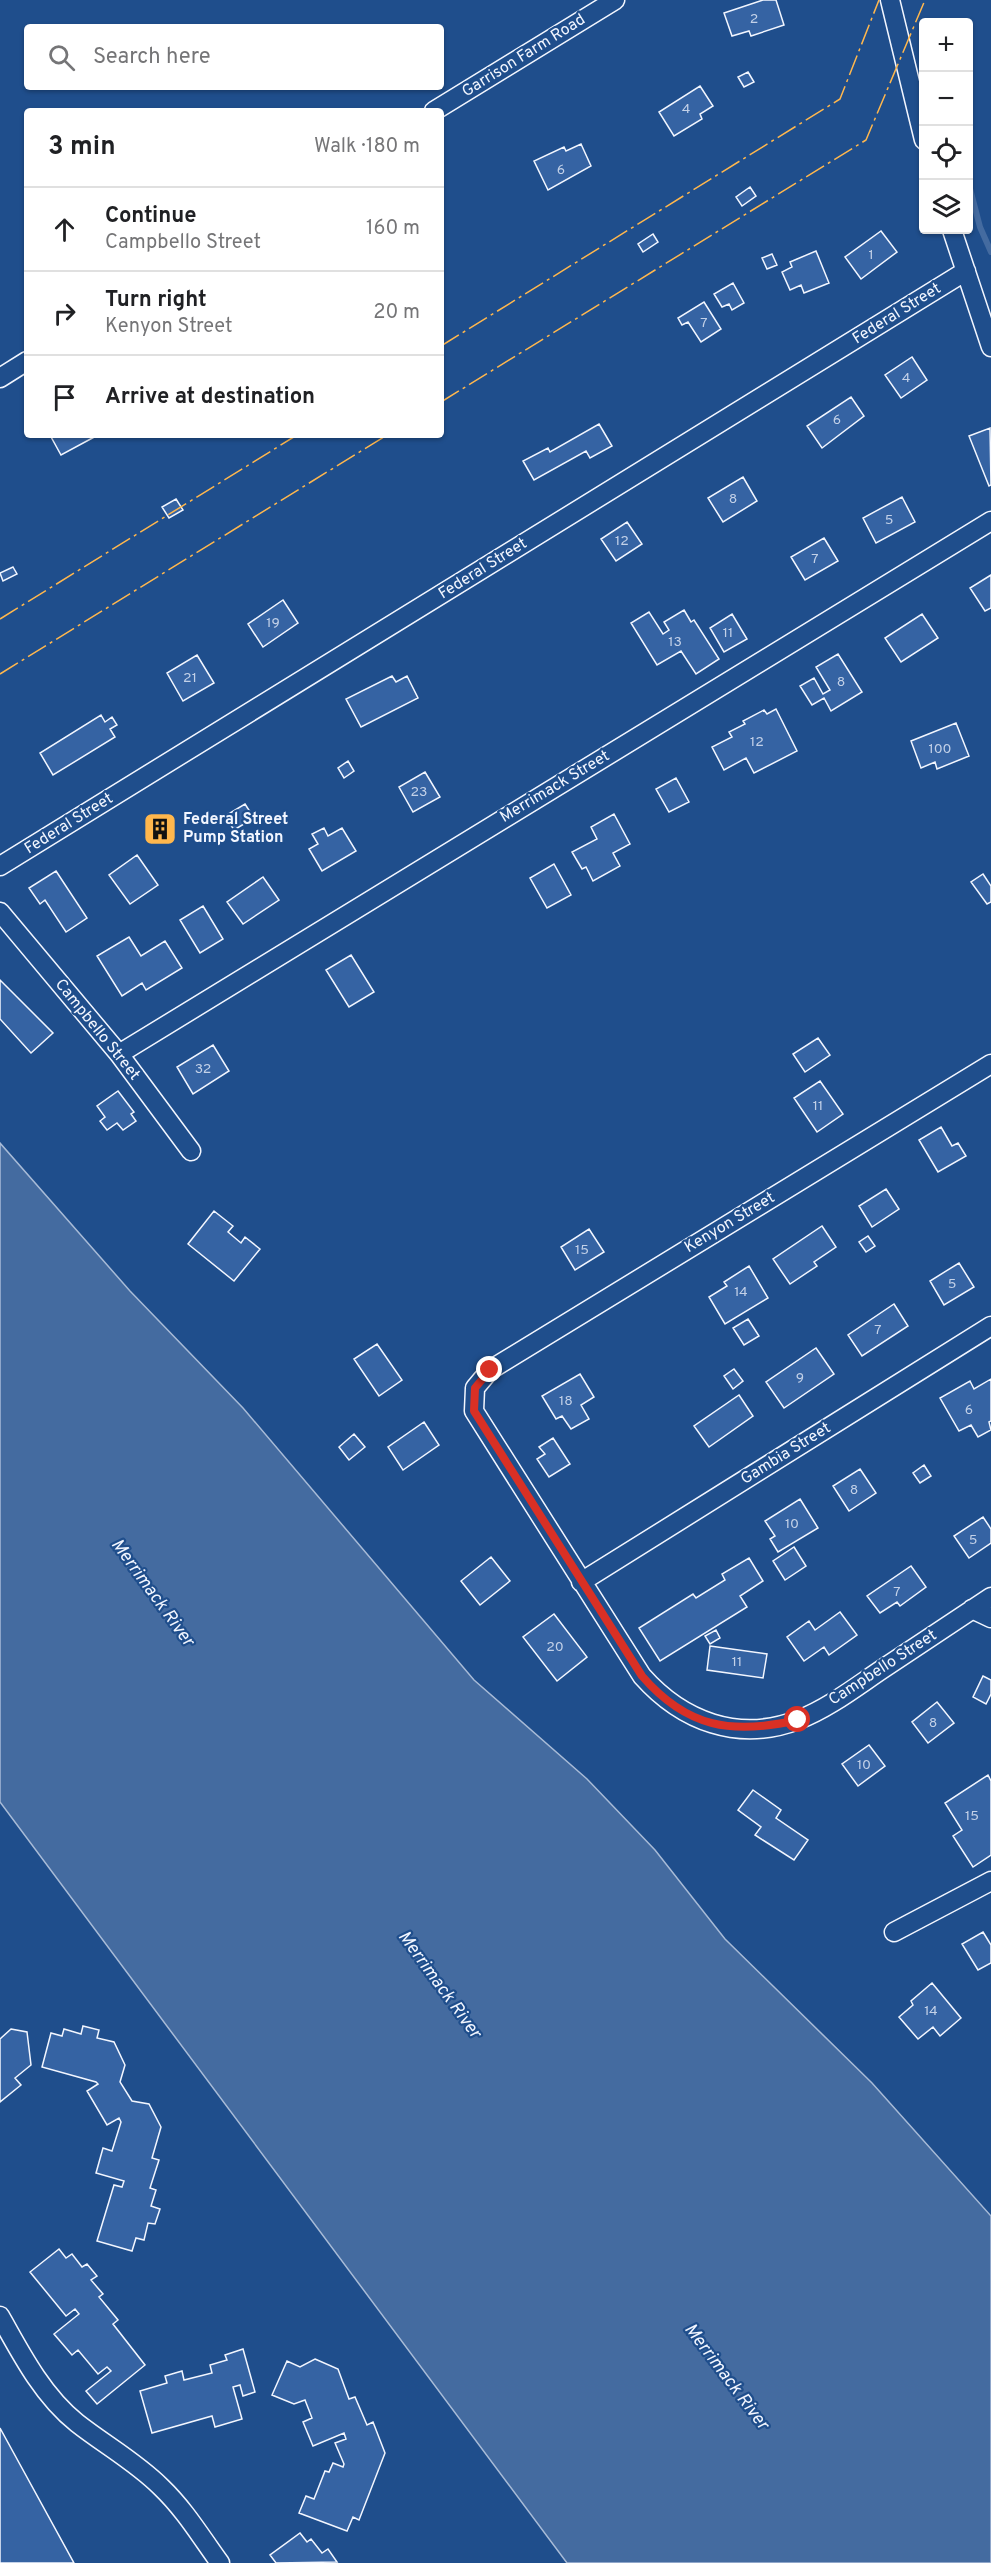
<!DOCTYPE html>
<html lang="en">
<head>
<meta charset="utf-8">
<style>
	body { margin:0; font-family:Overpass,sans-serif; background:#f2f2f2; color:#202124 }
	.controls { position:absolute; right:18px; top:18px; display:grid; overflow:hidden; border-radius:6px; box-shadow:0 2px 4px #0004 }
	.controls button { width:54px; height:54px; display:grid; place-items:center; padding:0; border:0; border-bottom:2px solid #e0e0e0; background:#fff; color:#202124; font:30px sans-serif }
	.stop { position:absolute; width:18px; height:18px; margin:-14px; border:4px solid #d93025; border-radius:50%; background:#fff }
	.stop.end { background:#d93025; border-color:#fff; box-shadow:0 2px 6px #0008 }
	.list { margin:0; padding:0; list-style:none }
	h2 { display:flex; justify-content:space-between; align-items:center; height:78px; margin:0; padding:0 24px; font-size:26px }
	h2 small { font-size:20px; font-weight:400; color:#757577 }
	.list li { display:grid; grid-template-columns:39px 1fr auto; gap:18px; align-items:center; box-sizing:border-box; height:84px; padding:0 24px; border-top:2px solid #e0e0e0 }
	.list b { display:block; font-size:22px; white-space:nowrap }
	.list p { margin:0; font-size:20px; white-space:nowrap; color:#757577 }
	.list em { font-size:20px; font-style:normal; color:#757577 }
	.icon { flex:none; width:33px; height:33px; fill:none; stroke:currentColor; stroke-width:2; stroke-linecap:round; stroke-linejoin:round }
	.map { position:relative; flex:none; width:991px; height:2563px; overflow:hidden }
	.search { position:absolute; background:#fff; box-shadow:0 2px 4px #0004; left:24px; top:24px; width:420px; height:66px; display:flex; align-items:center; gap:15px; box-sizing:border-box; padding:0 21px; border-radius:6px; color:#757577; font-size:22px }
	.panel { position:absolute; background:#fff; box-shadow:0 2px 4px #0004; left:24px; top:108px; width:420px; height:330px; border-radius:6px }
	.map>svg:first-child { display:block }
	.water { fill:#446ba0; stroke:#a8bbd7; stroke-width:1.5 }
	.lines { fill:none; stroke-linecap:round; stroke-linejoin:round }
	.stream { stroke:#446ba0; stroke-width:6 }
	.building { fill:#3563a3; stroke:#f2f6ff; stroke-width:1.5 }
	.street-casing { stroke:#f2f6ff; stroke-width:21 }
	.street { stroke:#1f4e8c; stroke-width:18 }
	.power { stroke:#ffb74d; stroke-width:1.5; stroke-dasharray:21 4.5 3 4.5; stroke-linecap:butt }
	.route { stroke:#d93025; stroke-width:8 }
	.labels { text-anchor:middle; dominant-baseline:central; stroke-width:4.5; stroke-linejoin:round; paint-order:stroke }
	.number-label { font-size:14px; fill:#c3d1e8 }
	.street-label { font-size:16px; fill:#f2f6ff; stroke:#1f4e8c }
	.poi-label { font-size:16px; font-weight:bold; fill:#f2f6ff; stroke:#1f4e8c; text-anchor:start }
	.water-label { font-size:18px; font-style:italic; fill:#f2f6ff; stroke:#1f4e8c }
</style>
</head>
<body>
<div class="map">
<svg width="991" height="2563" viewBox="0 0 991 2563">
	<rect width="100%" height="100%" fill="#1f4e8c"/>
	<path class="water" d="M0 1143 130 1291 243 1408 474 1680 587 1779 655 1850 725 1939 872 2083 991 2216V2563H567L0 1802Z"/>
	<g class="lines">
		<path class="stream" d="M968 181 980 227 991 252"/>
	</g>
	<path class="building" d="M763 0H776L784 25 751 36 749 31 732 36 724 13Z
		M748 72 754 82 744 87 738 77Z
		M700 86 713 106 700 114 702 119 674 136 659 112Z
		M581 144 591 166 548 190 534 161 564 147 566 151Z
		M750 187 756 196 742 206 736 197Z
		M881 231 897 252 861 279 845 257Z
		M653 234 658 242 643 252 638 244Z
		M816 251 829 283 804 293 801 285 790 290 782 272 792 267 790 262Z
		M772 254 777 265 767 269 762 258Z
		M733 283 744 303 732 310 729 304 722 307 714 294Z
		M704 302 721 329 701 342 688 322 682 325 678 318Z
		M912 357 927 380 901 398 885 375Z
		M851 397 864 416 822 448 807 426Z
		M599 424 612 446 590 458 586 451 534 480 523 461 548 448 550 452Z
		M990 428 991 485 989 486 969 436Z
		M50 435H98L61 455Z
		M743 477 757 501 723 522 708 498Z
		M902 497 915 522 876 543 863 518Z
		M176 499 183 510 169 518 162 507Z
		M627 522 642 544 616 561 601 539Z
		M824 538 838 561 805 580 791 557Z
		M13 567 17 574 3 581 0 573Z
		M991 575V608L985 611 970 588Z
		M283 600 298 623 263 647 248 624Z
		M684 610 691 622 694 620 719 659 696 674 681 651 657 665 631 623 649 612 663 634 669 630 664 622Z
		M732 614 747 639 724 652 710 628Z
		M922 614 938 638 901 662 885 638Z
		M838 654 862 692 831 711 824 698 812 705 800 686 814 678 823 694 830 690 816 667Z
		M197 655 214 683 183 701 167 673Z
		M392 676 396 682 407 676 418 698 361 727 346 699Z
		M776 709 797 751 754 773 746 758 724 770 712 747 732 737 729 732 745 724 743 721 764 710 767 714Z
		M101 715 105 722 112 717 117 725 110 729 115 737 53 775 40 753Z
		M956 723 969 756 937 769 935 762 921 768 911 741Z
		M348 761 354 771 344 778 338 768Z
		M425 772 440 797 413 812 399 787Z
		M676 778 689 802 669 812 656 789Z
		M245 804 254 818 234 830 225 816Z
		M614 814 630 844 613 853 620 866 593 881 586 867 582 869 572 852 597 839 591 827Z
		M162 820 169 831 159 838 152 827Z
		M324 828 328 836 342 828 356 851 322 871 309 849 318 844 312 834Z
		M137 855 158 885 130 904 109 875Z
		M554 864 571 895 547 908 530 878Z
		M56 871 87 918 66 932 45 900 40 904 29 888Z
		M983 874 991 886V902L987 904 971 882Z
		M263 877 279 900 243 924 227 902Z
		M203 906 223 939 200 953 180 920Z
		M129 937 141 956 165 941 182 968 146 990 142 983 122 996 97 956Z
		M351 955 374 992 349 1007 326 970Z
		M0 980 53 1033 31 1053 0 1019Z
		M818 1038 830 1055 805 1072 793 1054Z
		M213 1045 229 1071 193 1094 177 1067Z
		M820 1081 843 1114 817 1132 794 1098Z
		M118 1091 134 1112 131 1114 136 1121 123 1130 117 1123 107 1130 100 1121 105 1117 97 1106Z
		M941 1127 952 1146 958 1143 966 1156 938 1172 919 1140Z
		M886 1189 899 1209 872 1227 859 1206Z
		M214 1211 233 1226 228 1232 241 1243 245 1237 260 1249 234 1281 188 1244Z
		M822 1226 836 1247 814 1262 817 1266 790 1284 773 1259Z
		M589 1229 604 1252 575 1270 561 1247Z
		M868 1236 875 1246 866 1252 859 1242Z
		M959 1263 974 1287 944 1305 930 1281Z
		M749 1266 768 1298 725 1324 709 1297 727 1286 724 1282Z
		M894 1304 908 1326 862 1356 848 1335Z
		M748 1319 759 1336 744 1345 733 1328Z
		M377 1344 402 1380 379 1396 354 1359Z
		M816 1348 834 1374 784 1408 766 1382Z
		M734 1369 743 1381 733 1389 724 1376Z
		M580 1374 594 1397 581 1405 589 1419 571 1429 562 1416 556 1419 542 1396Z
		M991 1379V1421L989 1422 991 1430 978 1437 971 1425 959 1431 940 1398 970 1381 974 1389Z
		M739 1395 753 1416 709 1447 694 1426Z
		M424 1422 439 1445 403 1470 388 1447Z
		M354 1434 365 1447 349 1460 339 1447Z
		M553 1438 570 1464 549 1477 537 1459 545 1454 539 1447Z
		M924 1465 931 1476 920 1483 913 1473Z
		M860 1469 876 1493 849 1511 833 1486Z
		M800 1499 818 1528 778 1552 770 1539 775 1536 765 1521Z
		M983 1517 991 1529V1543L969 1558 954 1536Z
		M794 1547 806 1566 785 1580 773 1561Z
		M491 1557 510 1581 480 1605 461 1581Z
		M749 1558 763 1581 740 1596 747 1607 660 1661 639 1628 693 1594 696 1598 725 1580 722 1574Z
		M911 1566 926 1587 900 1606 897 1602 880 1613 867 1596Z
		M840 1612 857 1635 829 1655 824 1647 804 1661 787 1637 809 1621 815 1630Z
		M554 1614 587 1657 557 1681 523 1637Z
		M716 1630 720 1638 710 1644 705 1636Z
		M710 1646 767 1654 763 1678 707 1670Z
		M983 1676 991 1680V1694L986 1704 973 1697Z
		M937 1702 954 1723 928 1743 912 1722Z
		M869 1745 885 1766 858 1786 842 1764Z
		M988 1775 991 1781V1855L973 1867 953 1836 962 1830 945 1803Z
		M753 1790 781 1810 776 1818 808 1840 794 1860 755 1835 761 1827 738 1810Z
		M983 1932 991 1945V1963L978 1970 962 1944Z
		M932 1983 961 2018 940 2036 933 2027 918 2039 899 2017 913 2005 911 2001Z
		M83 2026 99 2030 97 2038 114 2042 125 2065 120 2082 132 2101 149 2104 161 2127 152 2158 159 2160 150 2188 156 2190 151 2206 160 2209 155 2224 148 2223 144 2240 136 2238 132 2251 97 2241 114 2185 122 2187 124 2181 96 2173 103 2148 112 2151 121 2122 119 2118 107 2125 87 2091 98 2084 96 2082 42 2067 51 2033 62 2036 64 2029 81 2034Z
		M11 2029 27 2032 31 2065 15 2078 21 2085 0 2102V2039Z
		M59 2249 66 2258 72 2254 82 2267 87 2264 97 2276 91 2280 103 2294 99 2297 118 2320 113 2324 145 2365 97 2404 86 2391 111 2371 107 2367 98 2374 78 2350 72 2355 54 2334 79 2314 75 2309 66 2316 30 2272Z
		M243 2349 255 2392 243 2396 240 2385 233 2387 242 2419 215 2427 212 2416 152 2433 140 2391 167 2383 165 2376 182 2371 184 2380 212 2373 210 2365 227 2360 225 2355Z
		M315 2359 338 2369 349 2399 355 2397 367 2425 373 2422 385 2453 359 2520 353 2517 347 2531 299 2513 306 2496 314 2499 325 2471 329 2472 333 2463 343 2467 344 2464 335 2443 346 2439 344 2433 313 2446 303 2422 312 2418 305 2400 294 2404 272 2395 287 2361 300 2367Z
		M0 2428 74 2563H0Z
		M300 2533 307 2542 311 2539 322 2553 328 2549 337 2562 276 2563 270 2555Z"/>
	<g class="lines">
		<defs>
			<path id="street" d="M890 0 924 140
				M434 111 615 0
				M952 230 991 347
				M0 378 27 361
				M0 866 966 271
				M0 912 119 1054 191 1151
				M119 1054 991 521
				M991 1064 490 1370 475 1388 474 1411 642 1676C682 1721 738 1743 798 1720 829 1708 857 1686 884 1668 920 1644 955 1621 991 1597
				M581 1582 991 1326
				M972 1609 991 1618
				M894 1932 991 1881
				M0 2316C21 2354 43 2396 77 2423 105 2445 136 2462 161 2487 185 2510 201 2537 220 2563"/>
		</defs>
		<use href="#street" class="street-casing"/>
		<use href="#street" class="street"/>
		<path class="power" d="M441 346 840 99 879 0
			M441 402 866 140 925 0
			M0 619 297 435
			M0 674 387 435"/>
	</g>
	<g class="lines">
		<path class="route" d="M490 1370 475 1388 474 1411 642 1676C687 1728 732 1735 798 1720"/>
	</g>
	<defs>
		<symbol id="building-square" viewBox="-11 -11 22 22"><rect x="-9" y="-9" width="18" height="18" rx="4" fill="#ffb74d" stroke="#1f4e8c"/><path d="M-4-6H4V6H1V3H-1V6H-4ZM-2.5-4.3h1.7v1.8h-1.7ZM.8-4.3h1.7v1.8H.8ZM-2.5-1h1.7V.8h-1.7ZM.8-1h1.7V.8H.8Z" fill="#111"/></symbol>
	</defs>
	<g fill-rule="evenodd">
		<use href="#building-square" x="141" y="810" width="38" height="38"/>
	</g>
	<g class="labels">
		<g class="number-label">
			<text x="754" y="19">2</text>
			<text x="686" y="109">4</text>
			<text x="561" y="170">6</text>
			<text x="871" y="255">1</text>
			<text x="704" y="323">7</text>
			<text x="906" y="378">4</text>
			<text x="837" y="420">6</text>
			<text x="733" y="499">8</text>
			<text x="889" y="520">5</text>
			<text x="622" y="541">12</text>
			<text x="815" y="559">7</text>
			<text x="273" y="623">19</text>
			<text x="728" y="633">11</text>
			<text x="675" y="642">13</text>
			<text x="190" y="678">21</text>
			<text x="841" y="682">8</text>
			<text x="757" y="742">12</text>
			<text x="940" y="749">100</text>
			<text x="419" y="792">23</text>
			<text x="203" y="1069">32</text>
			<text x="818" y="1106">11</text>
			<text x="582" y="1250">15</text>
			<text x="952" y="1284">5</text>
			<text x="741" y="1292">14</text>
			<text x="878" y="1330">7</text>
			<text x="800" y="1378">9</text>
			<text x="566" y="1401">18</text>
			<text x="969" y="1410">6</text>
			<text x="854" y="1490">8</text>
			<text x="792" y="1524">10</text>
			<text x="973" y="1540">5</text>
			<text x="897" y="1592">7</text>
			<text x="555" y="1647">20</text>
			<text x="737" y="1662">11</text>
			<text x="933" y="1723">8</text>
			<text x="864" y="1765">10</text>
			<text x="972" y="1816">15</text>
			<text x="931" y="2011">14</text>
		</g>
		<g class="street-label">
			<text transform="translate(524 56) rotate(-32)">Garrison Farm Road</text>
			<text transform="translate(897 314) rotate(-32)">Federal Street</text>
			<text transform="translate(483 569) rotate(-32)">Federal Street</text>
			<text transform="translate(555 787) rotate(-31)">Merrimack Street</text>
			<text transform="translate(69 824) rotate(-32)">Federal Street</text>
			<text transform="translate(97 1030) rotate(51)">Campbello Street</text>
			<text transform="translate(730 1223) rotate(-31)">Kenyon Street</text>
			<text transform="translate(786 1454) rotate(-32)">Gambia Street</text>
			<text transform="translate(883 1668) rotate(-33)">Campbello Street</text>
		</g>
		<g class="poi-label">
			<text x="183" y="820">Federal Street<tspan x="183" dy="18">Pump Station</tspan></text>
		</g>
		<g class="water-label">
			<text transform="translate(152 1593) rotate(54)">Merrimack River</text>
			<text transform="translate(439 1985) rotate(54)">Merrimack River</text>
			<text transform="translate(726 2377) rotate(53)">Merrimack River</text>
		</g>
	</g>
</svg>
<div class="controls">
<button>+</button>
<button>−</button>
<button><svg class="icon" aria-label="locate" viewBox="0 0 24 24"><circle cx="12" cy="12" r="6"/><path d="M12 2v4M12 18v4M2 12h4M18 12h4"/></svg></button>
<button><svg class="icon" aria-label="layers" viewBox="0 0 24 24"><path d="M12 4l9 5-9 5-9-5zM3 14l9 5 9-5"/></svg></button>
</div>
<div class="stop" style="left:798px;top:1720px"></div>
<div class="stop end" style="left:490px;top:1370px"></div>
<div class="search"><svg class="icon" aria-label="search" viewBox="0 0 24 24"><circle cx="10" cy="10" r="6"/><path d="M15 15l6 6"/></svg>Search here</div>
<section class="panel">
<h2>3 min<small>Walk · 180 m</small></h2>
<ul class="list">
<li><svg class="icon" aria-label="ahead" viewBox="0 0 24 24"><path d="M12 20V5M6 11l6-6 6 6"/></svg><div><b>Continue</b><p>Campbello Street</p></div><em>160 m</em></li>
<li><svg class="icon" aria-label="right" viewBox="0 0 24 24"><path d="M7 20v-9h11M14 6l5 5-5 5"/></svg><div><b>Turn right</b><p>Kenyon Street</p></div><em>20 m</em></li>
<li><svg class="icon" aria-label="arrive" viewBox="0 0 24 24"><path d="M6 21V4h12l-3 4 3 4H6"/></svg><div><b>Arrive at destination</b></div></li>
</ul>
</section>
</div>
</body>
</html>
